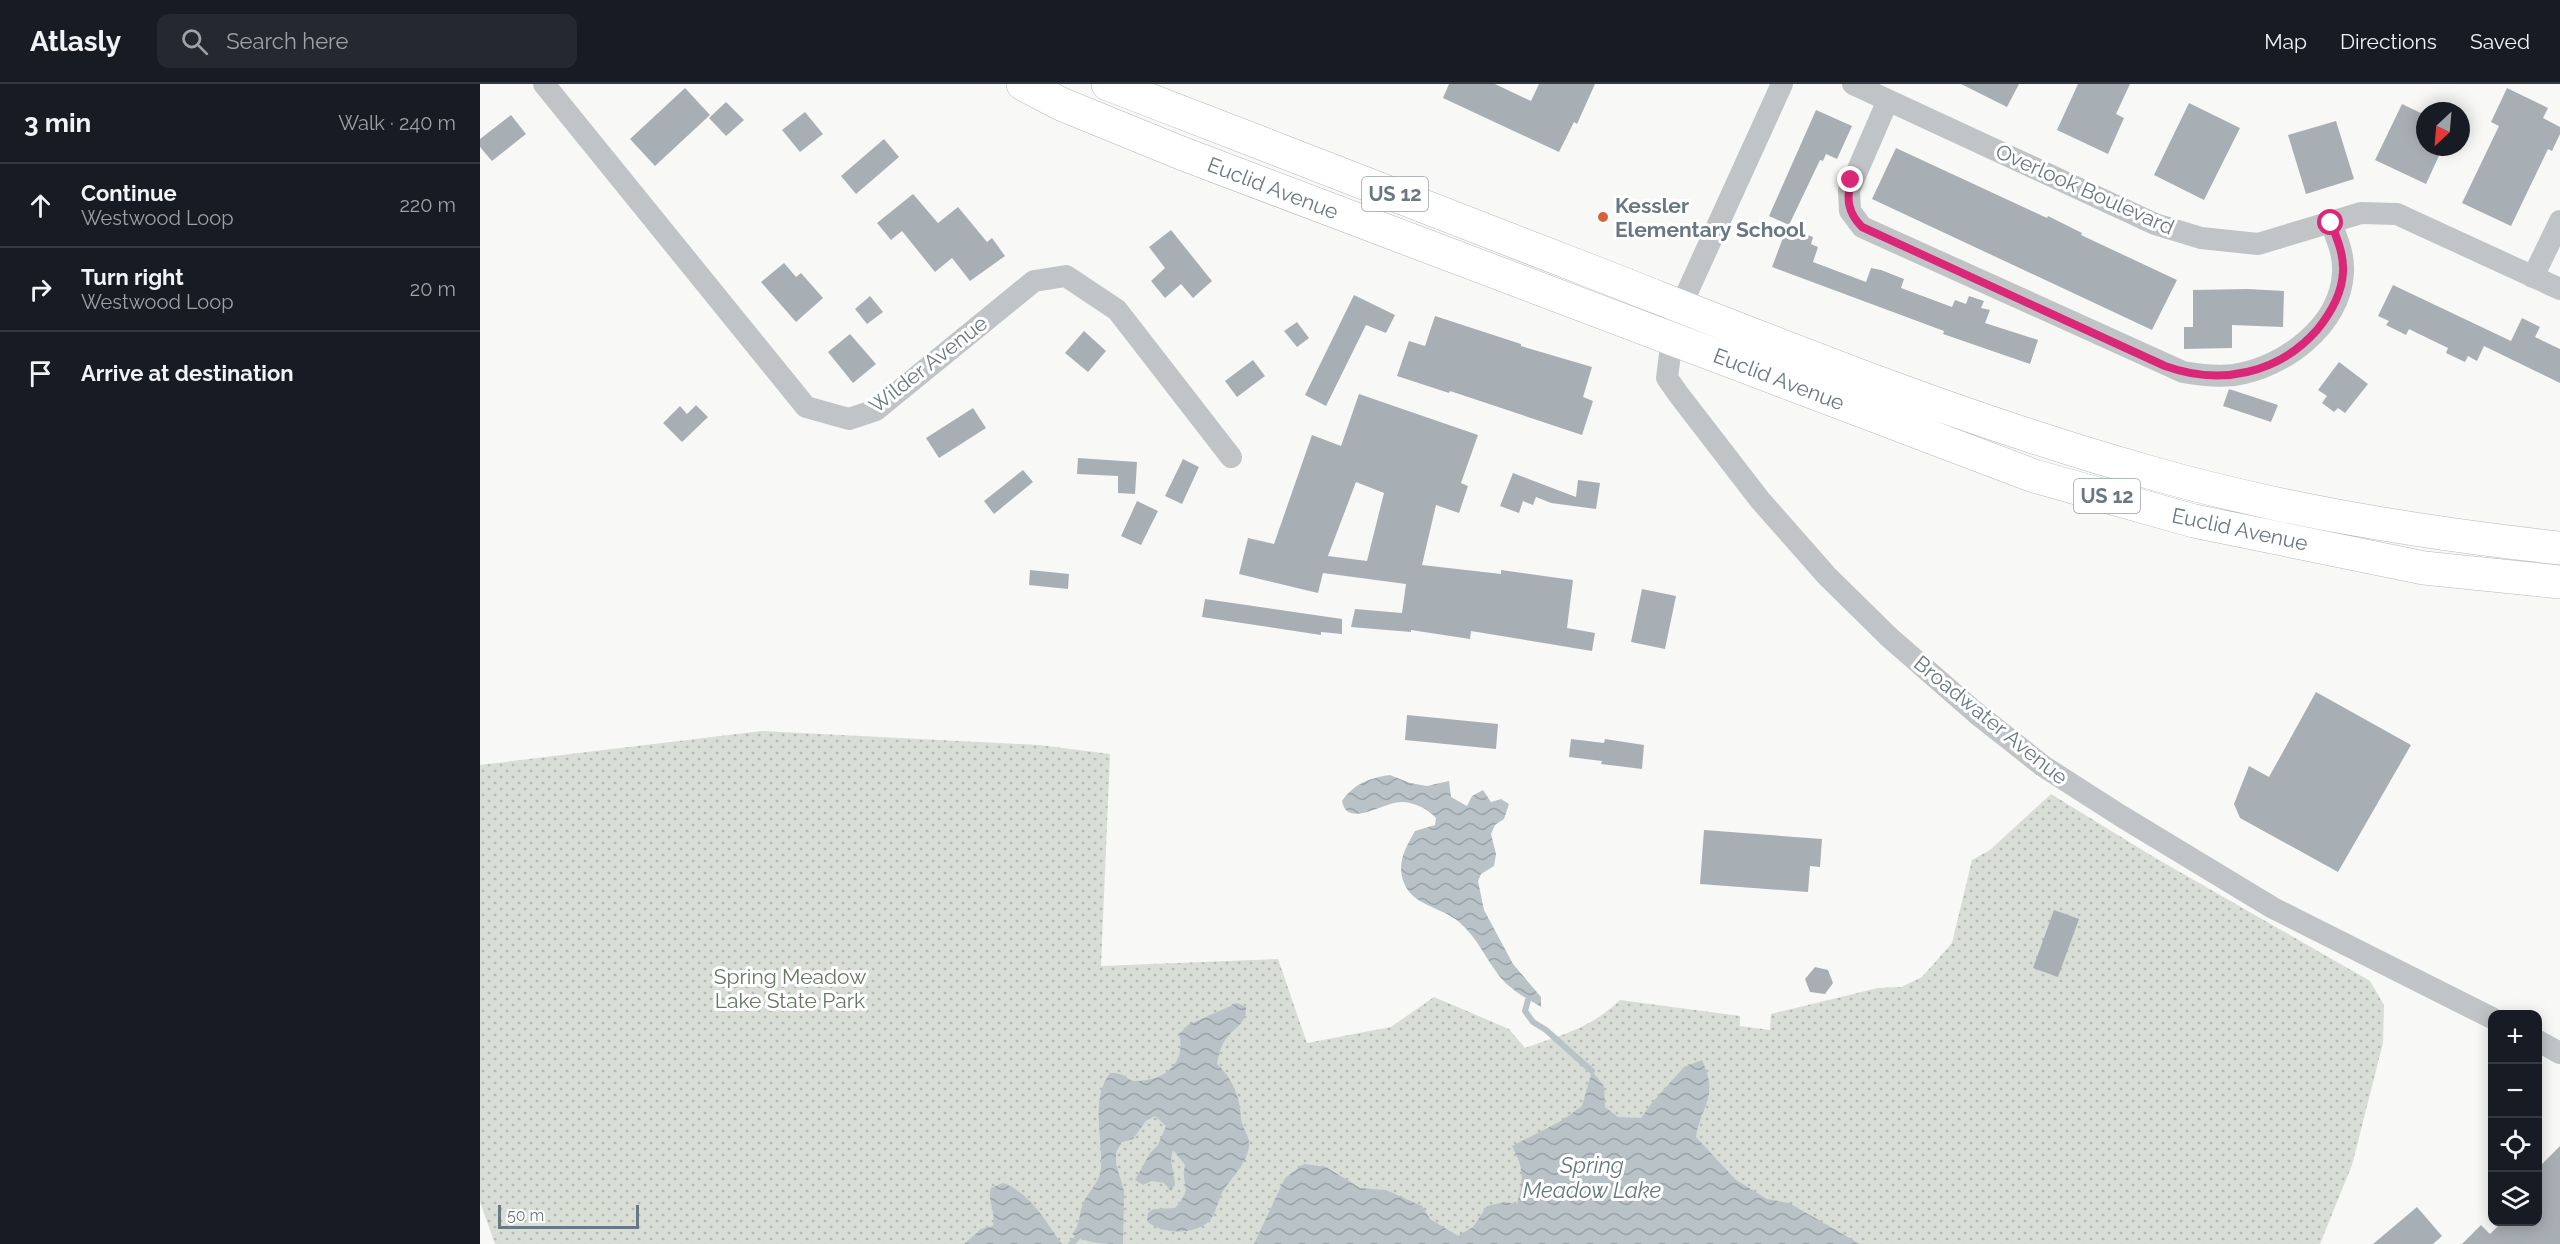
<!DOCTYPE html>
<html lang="en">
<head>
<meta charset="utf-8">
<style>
	body { margin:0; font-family:Raleway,sans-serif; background:#242831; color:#f1f3f6 }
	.controls { position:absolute; right:18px; bottom:18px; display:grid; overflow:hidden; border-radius:12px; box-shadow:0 3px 15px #0003 }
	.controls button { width:54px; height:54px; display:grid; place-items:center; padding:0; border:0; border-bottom:2px solid #363941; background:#171b24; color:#f1f3f6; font:30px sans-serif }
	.compass { position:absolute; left:1936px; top:18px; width:54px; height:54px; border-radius:50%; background:#171b24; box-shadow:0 3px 15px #0003; rotate:206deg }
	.scale { position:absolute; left:18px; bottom:15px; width:141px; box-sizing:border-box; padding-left:6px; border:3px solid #6a7884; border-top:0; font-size:16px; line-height:21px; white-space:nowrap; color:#6a7884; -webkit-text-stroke:4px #fff; paint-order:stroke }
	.stop { position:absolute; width:18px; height:18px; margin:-14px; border:4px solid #db2777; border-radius:50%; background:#fff }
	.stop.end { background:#db2777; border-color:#fff; box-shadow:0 2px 6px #0008 }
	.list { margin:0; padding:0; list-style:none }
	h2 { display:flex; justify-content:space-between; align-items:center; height:78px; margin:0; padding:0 24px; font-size:26px }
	h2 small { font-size:20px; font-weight:400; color:#9ea1a6 }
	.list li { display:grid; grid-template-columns:39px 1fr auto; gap:18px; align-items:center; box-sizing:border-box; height:84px; padding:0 24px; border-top:2px solid #363941 }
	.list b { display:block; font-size:22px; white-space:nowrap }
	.list p { margin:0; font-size:20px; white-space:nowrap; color:#9ea1a6 }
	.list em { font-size:20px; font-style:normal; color:#9ea1a6 }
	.icon { flex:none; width:33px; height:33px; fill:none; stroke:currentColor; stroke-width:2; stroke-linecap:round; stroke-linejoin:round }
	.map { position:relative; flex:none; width:2080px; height:1160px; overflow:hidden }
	header { display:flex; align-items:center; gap:36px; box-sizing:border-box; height:84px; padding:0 30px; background:#171b24; border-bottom:2px solid #363941 }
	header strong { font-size:28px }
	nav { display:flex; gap:33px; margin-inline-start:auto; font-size:21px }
	.search { width:420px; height:54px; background:#242831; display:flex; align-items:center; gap:15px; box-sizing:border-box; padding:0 21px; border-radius:12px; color:#9ea1a6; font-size:22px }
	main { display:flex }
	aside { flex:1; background:#171b24 }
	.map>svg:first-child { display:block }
	.park { fill:url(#park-dots) }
	.water { fill:url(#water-waves) }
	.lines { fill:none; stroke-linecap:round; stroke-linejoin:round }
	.stream { stroke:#b9c3c7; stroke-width:6 }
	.building { fill:#a8afb4; fill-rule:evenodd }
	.highway-casing { stroke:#b3b7ba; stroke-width:34 }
	.minor { stroke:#c0c4c7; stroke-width:22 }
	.highway { stroke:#fff; stroke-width:33 }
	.route { stroke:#db2777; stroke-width:8 }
	.poi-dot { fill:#d4633b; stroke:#fff; stroke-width:2 }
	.labels { text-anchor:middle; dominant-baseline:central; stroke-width:6; stroke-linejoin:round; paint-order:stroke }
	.shield { fill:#fff; stroke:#97a0a9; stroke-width:1.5 }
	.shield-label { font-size:20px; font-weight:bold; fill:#6a7884 }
	.street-label { font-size:21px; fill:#6a7884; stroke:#fff }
	.poi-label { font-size:21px; font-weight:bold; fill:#6a7884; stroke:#fff; text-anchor:start }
	.park-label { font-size:21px; fill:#677764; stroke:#fff }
	.water-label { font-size:22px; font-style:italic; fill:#66787f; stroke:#fff }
</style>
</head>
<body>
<header>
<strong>Atlasly</strong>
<div class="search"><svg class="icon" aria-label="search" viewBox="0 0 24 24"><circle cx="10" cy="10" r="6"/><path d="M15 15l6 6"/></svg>Search here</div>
<nav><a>Map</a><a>Directions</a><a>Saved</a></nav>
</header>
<main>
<aside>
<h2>3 min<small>Walk · 240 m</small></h2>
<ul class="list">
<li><svg class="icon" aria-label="ahead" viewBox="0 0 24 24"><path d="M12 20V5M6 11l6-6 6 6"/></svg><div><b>Continue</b><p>Westwood Loop</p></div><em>220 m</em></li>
<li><svg class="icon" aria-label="right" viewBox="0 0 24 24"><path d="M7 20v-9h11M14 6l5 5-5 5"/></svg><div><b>Turn right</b><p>Westwood Loop</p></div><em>20 m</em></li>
<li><svg class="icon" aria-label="arrive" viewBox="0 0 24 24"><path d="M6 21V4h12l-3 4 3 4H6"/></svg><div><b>Arrive at destination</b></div></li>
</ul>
</aside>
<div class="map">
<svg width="2080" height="1160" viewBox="0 0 2080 1160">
	<defs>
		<pattern id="park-dots" width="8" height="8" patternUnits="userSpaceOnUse" patternTransform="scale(1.5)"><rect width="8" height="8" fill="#d8ddd6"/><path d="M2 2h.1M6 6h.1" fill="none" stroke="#b3b8b3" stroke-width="1.8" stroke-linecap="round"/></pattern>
		<pattern id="water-waves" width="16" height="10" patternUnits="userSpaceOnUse" patternTransform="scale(1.5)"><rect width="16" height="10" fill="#b9c3c7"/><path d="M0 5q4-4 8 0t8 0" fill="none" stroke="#9aa3a7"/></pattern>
	</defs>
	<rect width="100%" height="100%" fill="#f8f8f6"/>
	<path class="park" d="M282 647 559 661 630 670 621 882 798 875 827 959 911 943 954 913 1029 945 1045 964C1084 950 1109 945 1140 916L1260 932V942L1290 946 1291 930 1398 904 1421 903 1442 893 1472 859 1492 776 1510 766 1571 710 1672 772 1890 897 1904 921 1903 959 1872 1081 1840 1160H15L0 1118V681Z"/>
	<path class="water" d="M910 691 930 699 947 702 969 697 971 713 987 722 992 712 1003 706 1011 718 1021 715 1029 720 1024 735 1015 741 1011 750 1016 770 1014 782 1001 790 998 797 1004 826 1033 880 1061 913V923C1046 914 1032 907 1020 893 1006 875 997 853 979 838 962 823 933 822 924 799 916 779 926 763 935 747L955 741 956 734C948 725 936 719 923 718 906 716 867 746 862 717 874 700 889 694 910 691Z
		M757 919 766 923C767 940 754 943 745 956 741 963 738 972 737 980 748 990 756 1004 759 1019 761 1026 760 1035 763 1042 766 1050 770 1054 769 1063 766 1080 752 1093 743 1107 738 1116 737 1127 730 1136 718 1151 681 1151 667 1137L668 1129 674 1125 695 1124C715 1101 700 1103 705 1081L693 1066 691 1075 695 1100 691 1107 684 1099 672 1097 663 1101 655 1096 670 1069 678 1061 686 1042 675 1032 666 1037 653 1055 642 1058 636 1068V1080L644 1107 643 1160C624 1160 607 1160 592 1150 601 1141 598 1132 603 1120 608 1107 620 1099 621 1084 623 1053 610 1016 630 989 645 988 647 997 656 997 684 997 707 979 699 950L708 941Z
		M1222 976C1239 1014 1222 1018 1216 1053L1256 1096 1287 1115 1309 1119 1380 1160H774L805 1094 824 1080 846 1083 880 1104 906 1106 942 1122 950 1135 978 1152 993 1143 1007 1122 1025 1118 1037 1120C1044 1094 1044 1085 1032 1062L1081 1037 1102 1022 1112 987 1124 1002 1125 1023 1138 1033 1161 1034 1171 1020 1204 983Z
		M523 1099C551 1109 565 1137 582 1160H484L501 1145 513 1142C516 1125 507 1118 511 1104Z"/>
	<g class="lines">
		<path class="stream" d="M1048 916 1045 927 1053 938 1066 946 1112 987
			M591 1160 597 1154"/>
	</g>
	<path class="building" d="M969 0H1015L1051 17 1059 0H1115L1097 40 1094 38 1079 68 963 14Z
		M1481 0H1539L1527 23Z
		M1598 0H1650L1636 30 1644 34 1628 70 1577 46Z
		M205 4 230 31 175 82 150 55Z
		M2027 4 2068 24 2063 34 2080 43V50L2072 67 2068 65 2031 142 1982 119 2019 42 2011 38Z
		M246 18 264 36 246 52 229 34Z
		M1709 19 1760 44 1724 116 1674 91Z
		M1922 20 1945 31V63H1963L1946 100 1895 76Z
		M1336 26 1372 42 1357 75 1346 70 1343 77 1340 76 1309 141 1289 132Z
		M325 28 343 50 320 68 302 46Z
		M31 31 46 50 12 77 0 63V55Z
		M1856 37 1874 95 1826 110 1808 51Z
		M404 55 419 73 376 110 361 92Z
		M1416 64 1567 134 1568 132 1602 149 1601 151 1697 196 1672 246 1392 115Z
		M433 110 458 139 478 123 507 158 512 154 525 172 490 197 472 174 455 188 422 147 411 156 397 139Z
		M1307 143 1333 153 1331 160 1338 163 1333 178 1386 198 1391 184 1401 186 1424 195 1421 204 1472 223 1475 216 1486 220 1489 212 1504 217 1501 224 1510 226 1505 239 1558 256 1550 280 1463 250 1464 247 1292 183Z
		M691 146 732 197 713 214 701 200 685 214 671 197 685 184 669 163Z
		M304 179 316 193 321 189 343 214 316 238 281 198Z
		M1913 201 2031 257 2042 234 2060 243 2055 253 2080 265V299L2004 262 1997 277 1988 272 1985 278 1966 269 1968 264 1937 249 1929 245 1926 251 1906 241 1909 237 1898 232Z
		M1768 205 1804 207 1803 243 1752 241V264L1704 265V243H1713V206Z
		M874 211 915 231 906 249 886 241 846 322 825 311Z
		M390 212 403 228 387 240 375 225Z
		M955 232 1041 260V262L1112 283 1103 313 1113 317 1102 351 970 307 969 309 917 292 929 257 945 262Z
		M817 238 829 254 817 263 804 247Z
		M604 247 626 267 608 288 585 269Z
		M370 250 396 280 373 299 348 268Z
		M773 276 785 292 757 313 745 297Z
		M1859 278 1888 300 1865 329 1858 324 1854 328 1842 319 1847 312 1838 306Z
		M1749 305 1798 321 1791 338 1743 322Z
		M879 310 998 351 981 399 988 402 979 429 956 421 942 481 1021 490V486L1093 496 1087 544 1115 549 1112 567 991 547 990 555 931 546V548L871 543 875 525 922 529 926 500 843 489 838 509 759 490 768 454 794 460 832 351 861 362ZM876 398 904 409 887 477 848 472Z
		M216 321 228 333 202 358 183 339 200 322 207 330Z
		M493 324 506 344 459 374 446 354Z
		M598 374 657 378 655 410 638 409V392L597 390Z
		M703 375 719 383 702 420 685 412Z
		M543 386 553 398 514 430 504 417Z
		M1033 389 1096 413 1098 396 1120 399 1116 425 1071 419 1056 413 1053 421 1043 417 1039 429 1020 422Z
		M657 417 678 427 661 461 641 452Z
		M550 486 589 490 588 505 549 501Z
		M1162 505 1196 512 1185 565 1151 558Z
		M725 515 862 535V550L841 548V551L722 533Z
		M1836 608 1931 661 1858 788 1760 734 1754 720 1769 682 1789 693Z
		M927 631 1018 640 1016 665 925 656Z
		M1091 655 1124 659 1125 655 1164 661 1162 685 1121 680 1122 677 1089 673Z
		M1224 746 1342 755 1340 783 1330 782 1328 808 1220 800Z
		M1574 826 1599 835 1578 893 1553 884Z
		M1335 883 1348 886 1353 899 1345 910 1330 908 1325 895Z
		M2080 1062V1160H1982L2001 1141 2010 1150 2023 1137H2058V1084Z
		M1937 1123 1962 1152 1953 1160H1893Z"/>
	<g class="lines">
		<defs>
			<path id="highway" d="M543 0 581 20 701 69 1554 392 1714 437 1944 484 2080 498
				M628 0C788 62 949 123 1108 186 1292 258 1474 333 1665 387 1799 426 1941 449 2080 464"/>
		</defs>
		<use href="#highway" class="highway-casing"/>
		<path class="minor" d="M64 0 326 323 369 335 396 326 554 197 586 192 637 226 751 373
			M1302 0 1200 224 1192 254 1187 294 1199 311 1280 416 1347 492 1409 553 1496 629 1563 682 1641 732 1793 824 2012 934
			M1373 0 1675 140 1721 154 1778 160 1881 129 1917 130 2080 205
			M1408 16 1369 106 1370 127 1382 143 1703 288C1720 291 1737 293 1754 291 1803 284 1861 242 1863 188 1864 170 1857 155 1851 139
			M2053 193 2080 137
			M2058 957 2080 969"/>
		<use href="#highway" class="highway"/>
	</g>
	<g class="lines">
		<path class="route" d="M1371 96C1366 115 1368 129 1382 143L1685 282C1740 302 1798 290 1837 246 1850 230 1862 209 1863 188 1864 170 1857 155 1851 139"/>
	</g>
	<circle class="poi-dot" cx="1123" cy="133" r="6"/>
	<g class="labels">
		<g class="shield">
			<rect x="882" y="93" width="66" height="34" rx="4.5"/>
			<rect x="1594" y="395" width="66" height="34" rx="4.5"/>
		</g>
		<g class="shield-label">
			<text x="915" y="110">US 12</text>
			<text x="1627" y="412">US 12</text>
		</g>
		<g class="street-label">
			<text transform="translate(793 104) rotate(21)">Euclid Avenue</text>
			<text transform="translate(1605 105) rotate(24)">Overlook Boulevard</text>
			<text transform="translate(448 280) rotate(-38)">Wilder Avenue</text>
			<text transform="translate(1299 295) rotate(21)">Euclid Avenue</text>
			<text transform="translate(1760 445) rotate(12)">Euclid Avenue</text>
			<text transform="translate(1511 636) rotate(39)">Broadwater Avenue</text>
		</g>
		<g class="poi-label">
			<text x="1135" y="121">Kessler<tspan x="1135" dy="24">Elementary School</tspan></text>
		</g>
		<g class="park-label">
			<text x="310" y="892">Spring Meadow<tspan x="310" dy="24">Lake State Park</tspan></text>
		</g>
		<g class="water-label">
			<text x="1112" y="1081">Spring<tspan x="1112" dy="25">Meadow Lake</tspan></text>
		</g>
	</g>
</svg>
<div class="controls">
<button>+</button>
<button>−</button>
<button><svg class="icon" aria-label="locate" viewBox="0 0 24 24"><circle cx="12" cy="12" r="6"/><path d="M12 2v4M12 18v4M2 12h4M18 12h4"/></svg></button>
<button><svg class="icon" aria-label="layers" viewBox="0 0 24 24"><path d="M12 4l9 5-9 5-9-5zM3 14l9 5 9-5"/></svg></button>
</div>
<svg class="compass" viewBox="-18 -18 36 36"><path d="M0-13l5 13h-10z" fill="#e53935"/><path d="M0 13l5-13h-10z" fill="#9ea1a6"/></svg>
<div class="scale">50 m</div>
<div class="stop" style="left:1851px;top:139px"></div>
<div class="stop end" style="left:1371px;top:96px"></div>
</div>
</main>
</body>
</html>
